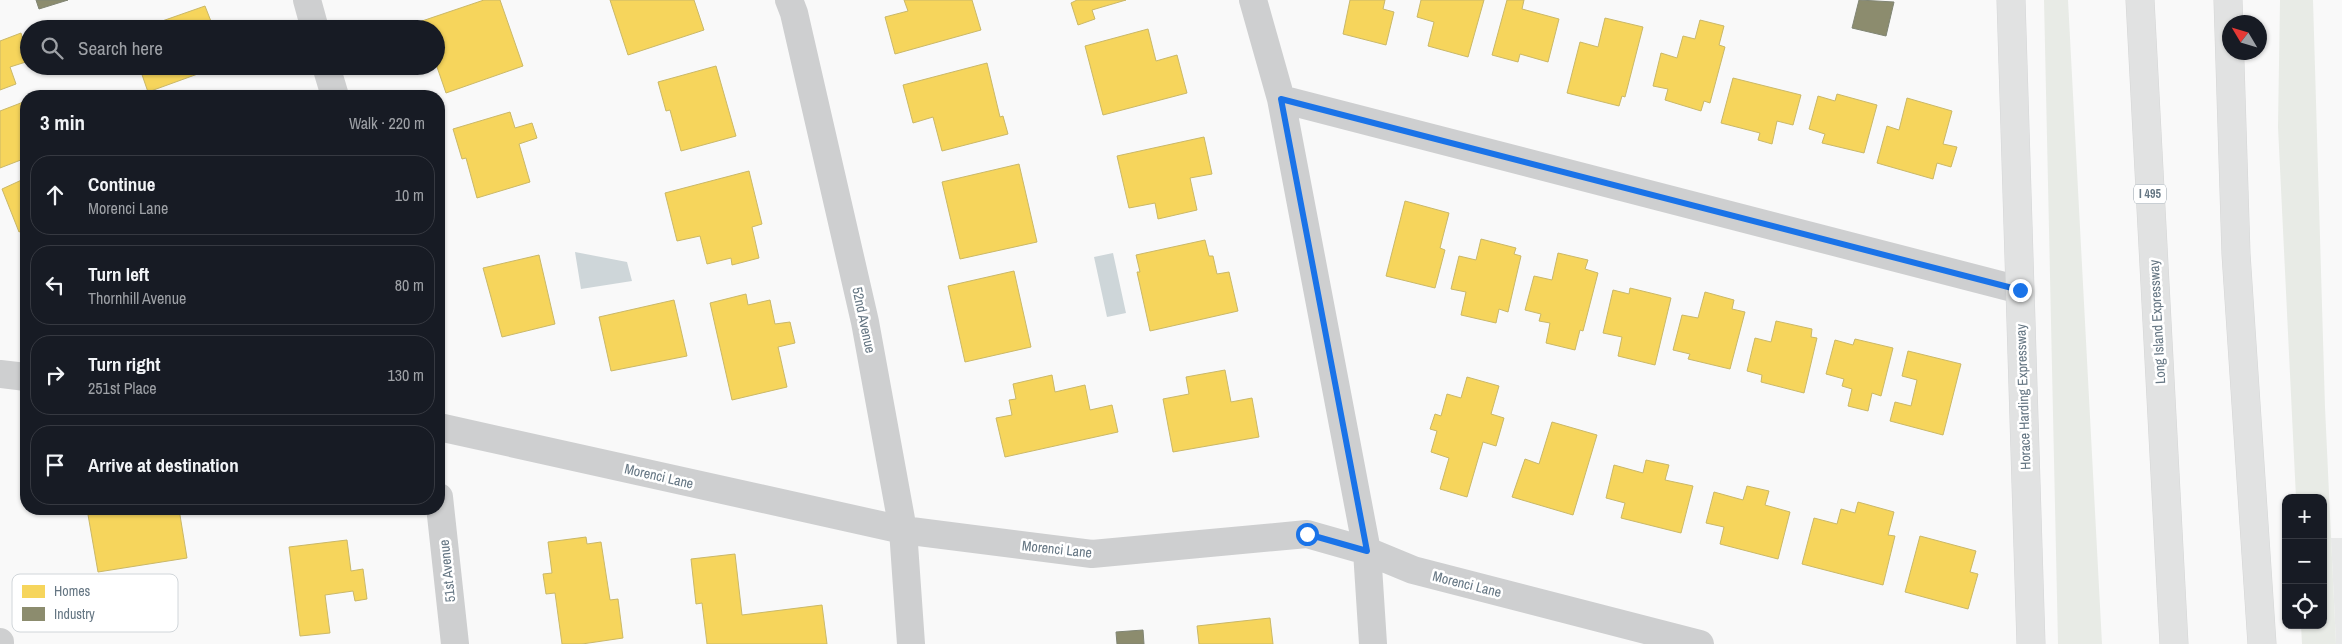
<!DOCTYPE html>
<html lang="en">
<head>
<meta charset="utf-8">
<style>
	body { margin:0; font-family:"Archivo Narrow",sans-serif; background:#242831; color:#f1f3f6 }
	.controls { position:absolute; right:15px; bottom:15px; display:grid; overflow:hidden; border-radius:10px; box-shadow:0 1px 4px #0004 }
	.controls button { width:45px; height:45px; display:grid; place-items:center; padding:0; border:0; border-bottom:1px solid #363941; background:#171b24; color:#f1f3f6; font:25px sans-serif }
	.compass { position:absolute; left:2222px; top:15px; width:45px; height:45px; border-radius:50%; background:#171b24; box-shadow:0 1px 4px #0004; rotate:308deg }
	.stop { position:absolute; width:15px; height:15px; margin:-11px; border:4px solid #1a73e8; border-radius:50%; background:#fff }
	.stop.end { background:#1a73e8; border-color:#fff; box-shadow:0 1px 5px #0008 }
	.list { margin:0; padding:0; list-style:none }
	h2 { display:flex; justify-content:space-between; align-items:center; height:65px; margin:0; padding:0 20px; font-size:21px }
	h2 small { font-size:16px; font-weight:400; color:#9ea1a6 }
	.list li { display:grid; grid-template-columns:32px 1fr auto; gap:15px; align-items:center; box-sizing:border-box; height:80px; margin:0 10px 10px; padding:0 10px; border:1px solid #363941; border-radius:20px }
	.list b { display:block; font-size:19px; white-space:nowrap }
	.list p { margin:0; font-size:16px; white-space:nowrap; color:#9ea1a6 }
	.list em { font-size:16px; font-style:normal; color:#9ea1a6 }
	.icon { flex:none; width:28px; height:28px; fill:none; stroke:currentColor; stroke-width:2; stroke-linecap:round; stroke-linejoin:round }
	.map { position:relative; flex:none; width:2342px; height:644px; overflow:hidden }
	.search { position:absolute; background:#171b24; box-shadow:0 1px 4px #0004; left:20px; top:20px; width:425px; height:55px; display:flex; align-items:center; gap:12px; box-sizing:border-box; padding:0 18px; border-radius:28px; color:#9ea1a6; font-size:19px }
	.panel { position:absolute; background:#171b24; box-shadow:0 1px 4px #0004; left:20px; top:90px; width:425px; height:425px; border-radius:20px }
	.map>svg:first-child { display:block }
	.built { fill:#e8e9e9 }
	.green { fill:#e8ebe6 }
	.water { fill:#ced6d9 }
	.homes { fill:#f6d55c; stroke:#cab868 }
	.industry { fill:#8c8c6e; stroke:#808574 }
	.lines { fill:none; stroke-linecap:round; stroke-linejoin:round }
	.secondary-casing { stroke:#d5d6d7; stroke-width:29 }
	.motorway-casing { stroke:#d5d6d6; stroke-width:29 }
	.minor { stroke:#cecfd0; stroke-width:28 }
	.secondary { stroke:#e1e2e2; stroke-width:28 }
	.motorway { stroke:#e1e2e2; stroke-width:28 }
	.route { stroke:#1a73e8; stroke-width:6 }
	.labels { text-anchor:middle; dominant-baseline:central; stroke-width:5; stroke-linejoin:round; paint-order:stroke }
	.shield { fill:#fff; stroke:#939fa8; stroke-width:1 }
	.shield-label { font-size:12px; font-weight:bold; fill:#657683 }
	.street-label { font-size:14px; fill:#657683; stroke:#fff }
	.key { fill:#fff; stroke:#d1d6da; stroke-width:1 }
	.key-label { font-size:14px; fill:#657683 }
</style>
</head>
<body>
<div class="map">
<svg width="2342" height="644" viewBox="0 0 2342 644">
	<rect width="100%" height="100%" fill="#f9f9f9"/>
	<path class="built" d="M2331 538H2342V644H2336Z"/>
	<path class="green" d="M2044 0H2068L2102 644H2058Z
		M2280 0H2313L2325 407 2336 644H2302L2301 625H2323V498H2296L2278 127Z"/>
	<path class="water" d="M575 252 627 262 632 281 581 289Z
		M1113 253 1126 313 1107 317 1094 257Z"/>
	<path class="homes" d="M484 0H500L523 66 446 93 436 64V29H421L419 22Z
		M610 0H694L704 30 628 55Z
		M904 0H972L981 30 895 54 885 17 908 11Z
		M1077 0H1126L1092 10 1095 19 1078 25 1071 3Z
		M1350 0H1385L1383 9 1394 12 1386 45 1343 34Z
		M1421 0H1484L1468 57 1428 46 1434 22 1417 17Z
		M1507 0H1524L1522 9 1559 19 1548 62 1520 54 1518 62 1492 55Z
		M205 6 214 29H146L145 27Z
		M1605 18 1643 27 1625 97 1622 96 1619 106 1567 93 1580 42 1598 47Z
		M1700 20 1724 26 1719 45 1725 47 1710 103 1704 101 1701 111 1665 100 1668 89 1653 86 1661 53 1677 58 1683 36 1695 39Z
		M1148 29 1156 61 1177 55 1187 93 1103 115 1085 46Z
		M21 33 29 61 10 67 16 84 0 90V41Z
		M987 63 1000 117 1003 116 1008 134 942 151 933 117 913 123 903 85Z
		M139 66H217V67L148 92Z
		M716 66 736 136 681 151 670 110 666 111 658 82Z
		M1733 78 1801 95 1793 125 1777 121 1772 144 1758 140 1760 133 1721 123Z
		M1837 94 1877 105 1864 153 1822 143 1825 134 1809 129 1818 96 1835 101Z
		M1907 98 1952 111 1943 144 1957 147 1951 167 1937 163 1933 179 1877 163 1887 126 1899 130Z
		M26 101V158L0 168V111Z
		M510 112 515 128 532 123 537 138 519 144 530 182 477 198 466 158 462 159 453 129Z
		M1204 137 1212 174 1190 178 1197 210 1158 219 1155 203 1129 208 1117 156Z
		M1019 164 1037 242 960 259 942 182Z
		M749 171 762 224 752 227 759 258 732 265 731 258 707 264 700 236 677 241 665 193Z
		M26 178V229L19 232 2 189Z
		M1405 201 1449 213 1440 248 1445 250 1435 288 1386 276Z
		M1481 239 1516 248 1514 254 1521 256 1508 312 1499 309 1496 323 1461 315 1466 292 1451 289 1459 256 1476 260Z
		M1205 240 1209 256H1213L1217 274 1229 272 1238 311 1150 331 1137 272H1140L1136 255Z
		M1558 253 1588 260 1585 269 1598 273 1583 331 1580 330 1575 350 1546 343 1550 323 1539 321 1541 314 1525 310 1534 276 1552 280Z
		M539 255 555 324 502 337 483 268Z
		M1014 271 1031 347 965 362 948 286Z
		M1630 288 1671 298 1655 365 1618 356 1622 337 1603 333 1613 290 1629 294Z
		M1705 292 1734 300 1732 309 1745 312 1730 369 1688 359 1690 354 1673 350 1682 315 1698 318Z
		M746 294 748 305 770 300 775 324 790 322 795 343 778 347 787 387 732 400 710 303Z
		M674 300 687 356 611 371 599 317Z
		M1776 321 1812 329 1811 337 1817 338 1804 393 1761 382 1762 375 1747 371 1755 338 1771 342Z
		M1855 339 1893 348 1881 396 1872 393 1868 411 1848 406 1852 389 1842 386 1844 379 1826 374 1835 340 1853 345Z
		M1908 351 1961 364 1943 435 1890 421 1895 402 1911 406 1917 380 1902 376Z
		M1225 370 1231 402 1252 398 1259 437 1173 452 1163 399 1189 394 1186 377Z
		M1052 375 1055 392 1085 385 1090 410 1112 405 1118 432 1005 457 996 418 1012 415 1009 400 1016 399 1013 384Z
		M1467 377 1499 386 1491 414 1504 418 1496 446 1483 442 1467 497 1440 489 1449 458 1431 452 1437 431 1430 429 1435 414 1441 416 1447 394 1461 398Z
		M1552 422 1597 435 1573 515 1512 497 1525 459 1539 464Z
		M1646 460 1669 465 1665 480 1693 486 1681 533 1621 518 1625 503 1606 498 1614 465 1643 473Z
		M1747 486 1769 491 1765 505 1790 512 1778 559 1720 544 1724 527 1706 523 1714 492 1743 500Z
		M1858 502 1894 512 1888 535 1895 536 1883 585 1802 564 1814 518 1837 524 1841 509 1855 513Z
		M87 509H136V514L179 509 187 558 98 572Z
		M1920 536 1976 551 1970 572 1978 574 1968 609 1905 592Z
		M586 537 587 544 601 542 610 600 618 599 623 638 582 644H562L555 593 546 594 543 574 552 573 548 542Z
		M347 540 351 571 363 569 367 599 355 601 353 591 325 595 330 633 300 636 289 547Z
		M735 554 742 615 822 605 827 644H707L702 603 696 604 691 559Z
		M1270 618 1273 644H1199L1197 626Z"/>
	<path class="industry" d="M36 0H68L39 9Z
		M1859 0 1894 2 1886 36 1852 28Z
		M60 66H80L62 72Z
		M1143 630 1144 644H1117L1116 632Z"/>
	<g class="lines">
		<defs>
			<path id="secondary" d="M2011 0 2031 644"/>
			<path id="motorway" d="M2140 0 2174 644
				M2228 0 2236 254 2262 644"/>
		</defs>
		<use href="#secondary" class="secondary-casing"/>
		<use href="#motorway" class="motorway-casing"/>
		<path class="minor" d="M307 0 315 29
			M789 0 794 13 865 322 903 530 911 644
			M1253 0 1281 99 1367 551 1373 644
			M326 66 335 96
			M1281 99 2020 290
			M0 374 26 377
			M439 427 903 530 1092 554 1307 534 1367 551 1413 570 1700 644
			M439 497 455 644
			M0 642V644"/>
		<use href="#secondary" class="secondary"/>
		<use href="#motorway" class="motorway"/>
	</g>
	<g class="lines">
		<path class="route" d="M1307 534 1367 551 1281 99 2020 290"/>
	</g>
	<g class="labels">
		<rect class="shield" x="2134" y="184.5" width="32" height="19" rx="4"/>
		<g class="shield-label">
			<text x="2150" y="194">I 495</text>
		</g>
		<g class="street-label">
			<text transform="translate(864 320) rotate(78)">52nd Avenue</text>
			<text transform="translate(2157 322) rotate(-93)">Long Island Expressway</text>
			<text transform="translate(2023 397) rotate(-92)">Horace Harding Expressway</text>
			<text transform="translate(659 476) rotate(13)">Morenci Lane</text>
			<text transform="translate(1057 549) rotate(6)">Morenci Lane</text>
			<text transform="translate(447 571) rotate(-96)">51st Avenue</text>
			<text transform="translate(1467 584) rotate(14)">Morenci Lane</text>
		</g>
	</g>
	<rect x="12" y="574" width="166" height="58" rx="8" class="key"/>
	<rect x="22" y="585" width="23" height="13" fill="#f6d55c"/>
	<rect x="22" y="607" width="23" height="14" fill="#8c8c6e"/>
	<g class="key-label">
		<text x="54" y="596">Homes</text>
		<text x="54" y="619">Industry</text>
	</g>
</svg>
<div class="controls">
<button>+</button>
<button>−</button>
<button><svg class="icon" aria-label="locate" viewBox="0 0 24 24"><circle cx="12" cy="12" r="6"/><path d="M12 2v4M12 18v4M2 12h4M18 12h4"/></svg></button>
</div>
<svg class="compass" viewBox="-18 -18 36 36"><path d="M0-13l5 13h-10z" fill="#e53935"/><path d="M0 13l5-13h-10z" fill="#9ea1a6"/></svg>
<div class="stop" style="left:1307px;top:534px"></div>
<div class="stop end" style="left:2020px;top:290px"></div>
<div class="search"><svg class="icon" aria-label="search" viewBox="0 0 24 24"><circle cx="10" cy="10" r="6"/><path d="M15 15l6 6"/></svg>Search here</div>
<section class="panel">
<h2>3 min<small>Walk · 220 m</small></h2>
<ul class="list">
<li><svg class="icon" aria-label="ahead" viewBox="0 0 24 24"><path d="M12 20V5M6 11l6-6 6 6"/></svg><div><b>Continue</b><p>Morenci Lane</p></div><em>10 m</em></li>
<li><svg class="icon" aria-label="left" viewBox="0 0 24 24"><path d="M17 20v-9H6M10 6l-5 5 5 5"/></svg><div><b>Turn left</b><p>Thornhill Avenue</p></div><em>80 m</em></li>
<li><svg class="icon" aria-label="right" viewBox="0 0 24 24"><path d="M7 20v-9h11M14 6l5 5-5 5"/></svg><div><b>Turn right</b><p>251st Place</p></div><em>130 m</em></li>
<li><svg class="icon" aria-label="arrive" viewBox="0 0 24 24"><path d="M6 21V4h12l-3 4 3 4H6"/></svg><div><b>Arrive at destination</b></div></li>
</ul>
</section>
</div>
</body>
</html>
